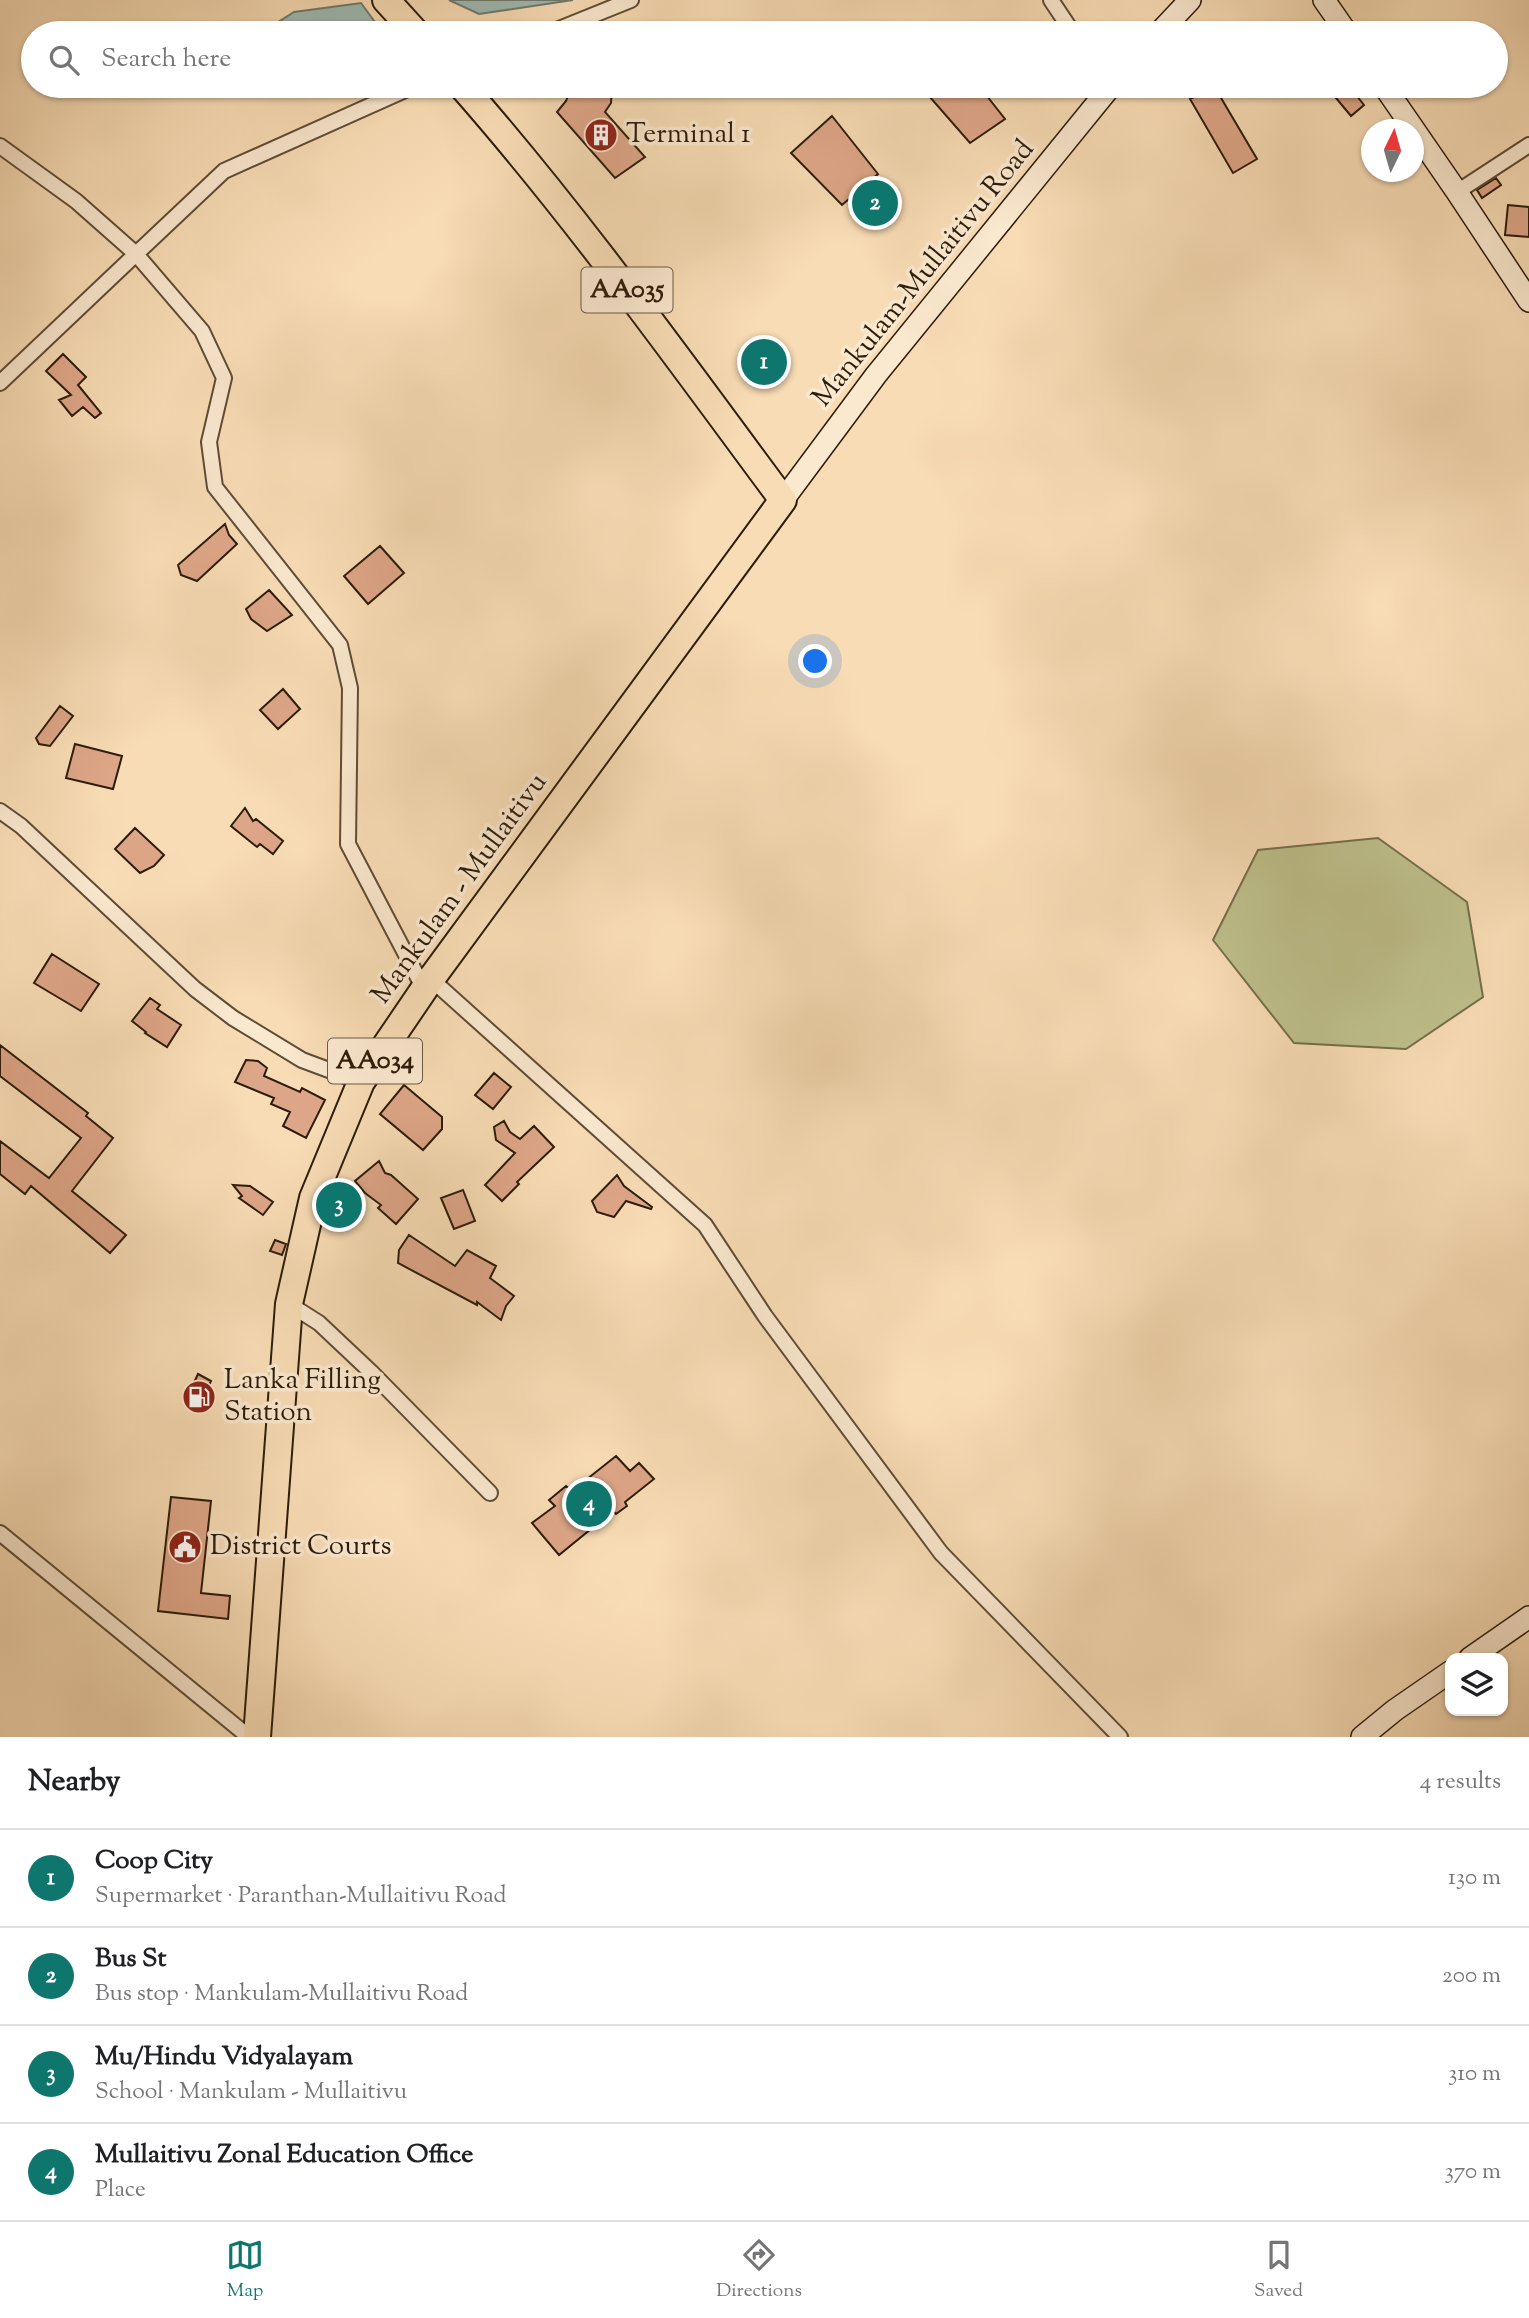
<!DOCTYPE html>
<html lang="en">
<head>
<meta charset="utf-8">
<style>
	body { margin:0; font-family:"Sorts Mill Goudy",serif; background:#f6f6f6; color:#202124 }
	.controls { position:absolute; right:21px; bottom:21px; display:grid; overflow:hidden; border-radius:14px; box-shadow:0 2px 5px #0004 }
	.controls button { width:63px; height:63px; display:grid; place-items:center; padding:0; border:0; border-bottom:2px solid #e0e0e0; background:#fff; color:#202124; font:35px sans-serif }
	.compass { position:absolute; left:1361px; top:119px; width:63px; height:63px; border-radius:50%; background:#fff; box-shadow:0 2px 5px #0004; rotate:5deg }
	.you { position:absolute; left:816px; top:662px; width:24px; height:24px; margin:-18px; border:5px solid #fff; border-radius:50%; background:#1a73e8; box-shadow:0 0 0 10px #1a73e833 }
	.badge { display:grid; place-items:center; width:46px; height:46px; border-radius:50%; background:#0f766e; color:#fff; font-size:23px; font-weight:700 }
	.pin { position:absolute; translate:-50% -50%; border:4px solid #fff; box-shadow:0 2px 7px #0006 }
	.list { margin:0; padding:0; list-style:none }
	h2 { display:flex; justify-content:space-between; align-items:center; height:91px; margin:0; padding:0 28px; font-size:30px }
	h2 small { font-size:23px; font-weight:400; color:#757577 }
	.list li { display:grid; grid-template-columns:46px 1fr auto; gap:21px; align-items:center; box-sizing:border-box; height:98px; padding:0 28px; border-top:2px solid #e0e0e0 }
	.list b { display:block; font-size:26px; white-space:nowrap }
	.list p { margin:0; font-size:23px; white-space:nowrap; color:#757577 }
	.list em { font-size:23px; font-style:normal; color:#757577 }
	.icon { flex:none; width:38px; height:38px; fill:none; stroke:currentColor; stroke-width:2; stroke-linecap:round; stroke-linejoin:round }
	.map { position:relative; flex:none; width:1529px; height:1737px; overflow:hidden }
	.search { position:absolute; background:#fff; box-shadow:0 2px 5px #0004; left:21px; right:21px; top:21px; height:77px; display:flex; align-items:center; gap:18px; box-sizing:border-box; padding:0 24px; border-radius:38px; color:#757577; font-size:26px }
	.sheet { height:483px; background:#fff }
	nav { display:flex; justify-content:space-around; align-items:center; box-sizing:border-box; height:98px; border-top:2px solid #e0e0e0; background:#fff; font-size:19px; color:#757577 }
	nav a { display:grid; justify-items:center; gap:4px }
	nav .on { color:#0f766e }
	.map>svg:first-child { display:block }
	.green { fill:#bec08c; stroke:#756e4b; stroke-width:2 }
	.water { fill:#9ebab3; stroke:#707b6f; stroke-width:2 }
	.building { fill:#dea688; stroke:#2c1c0a; stroke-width:2 }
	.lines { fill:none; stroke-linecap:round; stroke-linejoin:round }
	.street-casing { stroke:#5f4c35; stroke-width:18 }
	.secondary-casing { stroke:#2c1c0a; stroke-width:24 }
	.highway-casing { stroke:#2c1c0a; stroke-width:30 }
	.street { stroke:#fae8cf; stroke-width:14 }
	.secondary { stroke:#fae8cf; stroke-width:21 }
	.highway { stroke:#f8dcb5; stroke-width:26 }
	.labels { text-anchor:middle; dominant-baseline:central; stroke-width:7; stroke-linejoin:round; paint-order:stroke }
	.shield { fill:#fae8cf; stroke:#6a5945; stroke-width:2 }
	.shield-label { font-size:26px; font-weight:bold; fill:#2c1c0a }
	.poi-label { font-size:28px; fill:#2c1c0a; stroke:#fae8cf; text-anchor:start }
	.street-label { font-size:28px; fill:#2c1c0a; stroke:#fae8cf }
</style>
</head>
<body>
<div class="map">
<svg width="1529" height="1737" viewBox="0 0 1529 1737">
	<rect width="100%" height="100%" fill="#f8dcb5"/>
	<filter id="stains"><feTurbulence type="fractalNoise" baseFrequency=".00286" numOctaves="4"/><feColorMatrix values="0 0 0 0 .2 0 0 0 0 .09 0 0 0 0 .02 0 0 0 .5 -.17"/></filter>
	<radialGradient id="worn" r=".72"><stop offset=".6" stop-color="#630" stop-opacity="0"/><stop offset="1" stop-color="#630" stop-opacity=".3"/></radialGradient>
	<path class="green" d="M1378 838 1467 902 1483 997 1406 1049 1294 1043 1213 940 1258 850Z"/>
	<path class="water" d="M449 0H573L479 14Z
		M361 3 383 33H261L294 12Z"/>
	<path class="building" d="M572 86H612L611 103 605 112 645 157 615 178 557 112 566 101Z
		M939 86H979L1005 119 970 143 929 96Z
		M1214 86 1257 159 1233 173 1190 99Z
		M1326 86H1349L1364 105 1351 116Z
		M832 116 878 174 842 205 791 153Z
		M1496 178 1501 185 1482 198 1477 190Z
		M1508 205 1529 207V237L1505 235Z
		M63 354 86 377 78 385 101 413 95 418 83 407 72 416 59 400 71 395 46 371Z
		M225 524 229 535 237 544 197 581 181 575 178 565Z
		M380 546 404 573 368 604 344 576Z
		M269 590 292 615 267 631 251 619 246 609Z
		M283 689 300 709 278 729 260 710Z
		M60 706 73 716 50 746 39 744 36 738Z
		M75 744 122 756 113 789 66 778Z
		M245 808 253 821 256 819 283 841 273 854 260 844 257 847 231 826Z
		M135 828 164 855 154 866 140 873 115 849Z
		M52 954 99 984 81 1011 34 983Z
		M150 998 160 1005 157 1009 181 1025 167 1047 145 1033 146 1032 132 1021Z
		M0 1045 88 1113 86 1116 113 1138 72 1191 126 1235 110 1253 31 1186 25 1194 0 1174V1141L49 1178 81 1138 0 1076Z
		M246 1060 258 1061 267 1068 264 1076 300 1092 302 1088 325 1100 306 1138 283 1126 290 1112 271 1104 274 1098 235 1082Z
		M494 1073 511 1087 493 1109 475 1095Z
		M404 1085 442 1117V1129L423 1150 380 1114Z
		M504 1121 510 1132 520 1139 534 1126 554 1147 517 1182 519 1184 502 1201 485 1185 515 1153 496 1140 494 1127Z
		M379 1161 385 1173 391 1175 418 1199 396 1224 378 1208 381 1205 365 1193 355 1181Z
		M617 1175 624 1186 652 1207 651 1209 626 1201 614 1217 597 1212 592 1201Z
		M233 1185 250 1186 273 1202 263 1215 239 1198 242 1196Z
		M463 1190 475 1221 454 1229 441 1198Z
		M409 1235 455 1266 467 1250 496 1266 490 1278 514 1296 506 1306 501 1320 477 1302V1305L398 1263 399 1250Z
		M275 1240 286 1244 282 1255 270 1251Z
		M198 1374 211 1381 198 1408 185 1402Z
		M616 1456 630 1471 639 1463 654 1479 625 1502 627 1506 616 1514 613 1511 559 1555 532 1523 555 1506 549 1500 566 1486 572 1491Z
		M171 1497 211 1501 201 1593 230 1596 228 1619 158 1611Z"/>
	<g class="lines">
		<defs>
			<path id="street" d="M1051 0 1073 33
				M549 33 631 0
				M414 86 224 171 136 254 202 331 224 378 209 442 215 487 340 645 350 688 348 844 424 989
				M0 146 76 201 136 254 0 383
				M1457 192 1529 145
				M0 811 21 826 195 989 233 1018 302 1060 361 1082
				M431 979 705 1225 765 1316 941 1553 1120 1737
				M289 1304 319 1323 371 1372 490 1493
				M0 1533 249 1737"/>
			<path id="secondary" d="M1324 0 1347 33
				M1159 33 1190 0
				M1384 86 1457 192 1529 301
				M783 500 876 375 1111 86
				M1470 1658 1529 1617
				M1362 1737 1395 1710 1450 1672"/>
			<path id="highway" d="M386 0 416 33
				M257 1737 289 1304 313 1198 361 1082 431 979 783 500C679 360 577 217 462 86"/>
		</defs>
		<use href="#street" class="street-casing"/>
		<use href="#secondary" class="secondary-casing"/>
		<use href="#highway" class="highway-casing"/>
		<use href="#street" class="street"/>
		<use href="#secondary" class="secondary"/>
		<use href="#highway" class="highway"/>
	</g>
	<defs>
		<symbol id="building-disc" viewBox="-11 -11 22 22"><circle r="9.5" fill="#8f2418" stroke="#fae8cf"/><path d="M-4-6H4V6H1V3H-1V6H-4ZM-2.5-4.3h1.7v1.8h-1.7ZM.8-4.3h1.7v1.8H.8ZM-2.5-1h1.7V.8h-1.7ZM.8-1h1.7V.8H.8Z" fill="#fff"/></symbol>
		<symbol id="fuel-disc" viewBox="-11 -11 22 22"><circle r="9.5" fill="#8f2418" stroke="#fae8cf"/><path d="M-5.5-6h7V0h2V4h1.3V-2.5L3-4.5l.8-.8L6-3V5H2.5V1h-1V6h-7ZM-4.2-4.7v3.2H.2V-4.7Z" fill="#fff"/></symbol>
		<symbol id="civic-disc" viewBox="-11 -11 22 22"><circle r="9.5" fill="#8f2418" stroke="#fae8cf"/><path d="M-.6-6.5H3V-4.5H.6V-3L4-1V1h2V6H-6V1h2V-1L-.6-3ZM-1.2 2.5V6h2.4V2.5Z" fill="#fff"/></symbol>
	</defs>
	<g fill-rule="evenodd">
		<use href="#building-disc" x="582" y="116" width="38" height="38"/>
		<use href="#fuel-disc" x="180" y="1378" width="38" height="38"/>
		<use href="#civic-disc" x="166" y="1528" width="38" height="38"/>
	</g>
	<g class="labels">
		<g class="shield">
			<rect x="581.5" y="267.5" width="91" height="45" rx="5"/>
			<rect x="328" y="1038.5" width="94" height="45" rx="5"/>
		</g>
		<g class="shield-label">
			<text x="627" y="290">AA035</text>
			<text x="375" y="1061">AA034</text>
		</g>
		<g class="poi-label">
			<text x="626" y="135">Terminal 1</text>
			<text x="224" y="1381">Lanka Filling<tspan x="224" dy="32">Station</tspan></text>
			<text x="210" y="1547">District Courts</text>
		</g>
		<g class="street-label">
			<text transform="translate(924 274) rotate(-51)">Mankulam-Mullaitivu Road</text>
			<text transform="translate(460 889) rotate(-54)">Mankulam - Mullaitivu</text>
		</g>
	</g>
	<rect width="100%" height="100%" filter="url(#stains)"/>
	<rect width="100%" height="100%" fill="url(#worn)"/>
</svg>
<div class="controls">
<button><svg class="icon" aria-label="layers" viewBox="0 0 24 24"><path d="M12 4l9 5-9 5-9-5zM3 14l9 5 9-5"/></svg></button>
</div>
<svg class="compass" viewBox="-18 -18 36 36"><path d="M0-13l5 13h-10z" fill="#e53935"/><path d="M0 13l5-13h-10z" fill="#757577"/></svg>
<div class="you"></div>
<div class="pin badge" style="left:764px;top:362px">1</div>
<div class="pin badge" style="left:875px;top:203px">2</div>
<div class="pin badge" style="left:339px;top:1205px">3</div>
<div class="pin badge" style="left:589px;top:1504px">4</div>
<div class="search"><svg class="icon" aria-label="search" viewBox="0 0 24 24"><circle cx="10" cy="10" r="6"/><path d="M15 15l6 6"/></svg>Search here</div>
</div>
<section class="sheet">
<h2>Nearby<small>4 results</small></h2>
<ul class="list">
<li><span class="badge">1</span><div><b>Coop City</b><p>Supermarket · Paranthan-Mullaitivu Road</p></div><em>130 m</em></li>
<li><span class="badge">2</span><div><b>Bus St</b><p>Bus stop · Mankulam-Mullaitivu Road</p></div><em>200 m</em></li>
<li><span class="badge">3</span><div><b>Mu/Hindu Vidyalayam</b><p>School · Mankulam - Mullaitivu</p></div><em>310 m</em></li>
<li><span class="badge">4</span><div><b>Mullaitivu Zonal Education Office</b><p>Place</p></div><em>370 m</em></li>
</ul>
</section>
<nav>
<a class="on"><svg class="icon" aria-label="map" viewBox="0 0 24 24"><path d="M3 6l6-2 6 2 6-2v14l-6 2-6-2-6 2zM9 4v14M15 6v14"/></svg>Map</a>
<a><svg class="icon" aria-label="directions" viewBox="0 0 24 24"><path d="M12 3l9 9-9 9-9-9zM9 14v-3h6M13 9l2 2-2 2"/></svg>Directions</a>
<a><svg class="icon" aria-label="saved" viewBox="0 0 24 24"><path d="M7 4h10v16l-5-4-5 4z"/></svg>Saved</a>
</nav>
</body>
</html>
